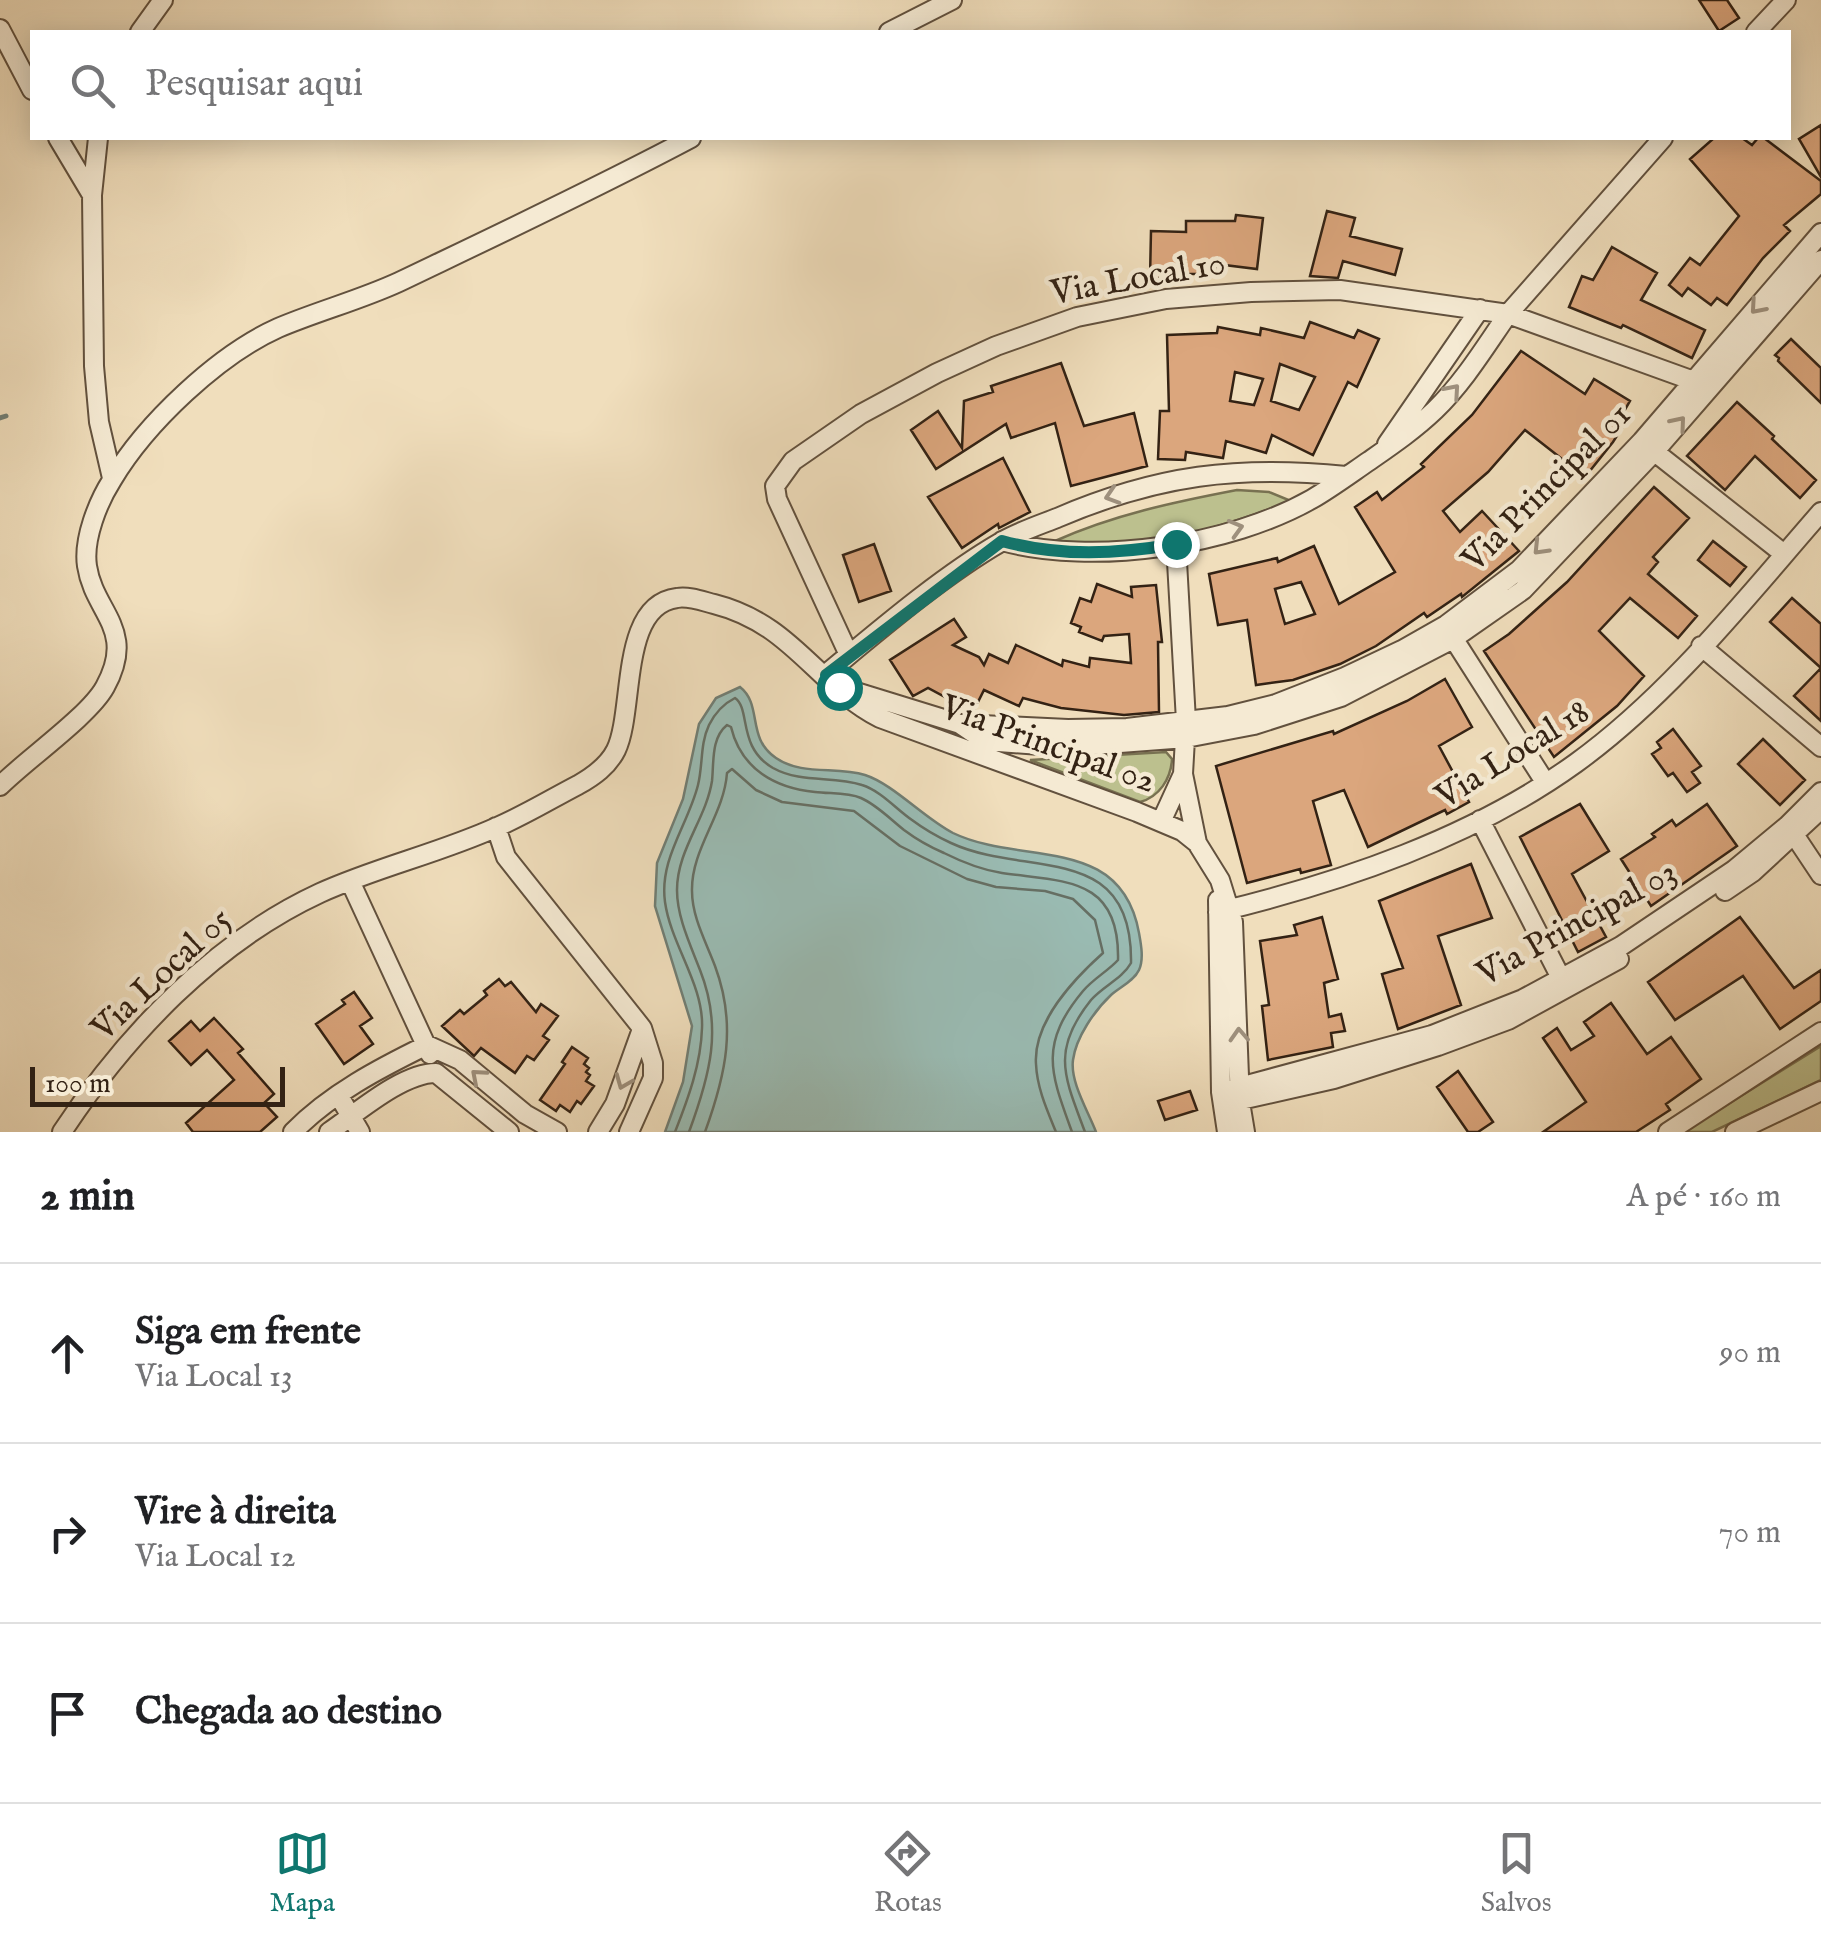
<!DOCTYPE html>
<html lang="pt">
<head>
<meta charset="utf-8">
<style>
	body { margin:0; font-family:"IM FELL English",serif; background:#f2f2f2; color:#202124 }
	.scale { position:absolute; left:30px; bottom:25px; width:255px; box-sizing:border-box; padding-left:10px; border:5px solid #332214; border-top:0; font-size:28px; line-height:35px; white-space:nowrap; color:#332214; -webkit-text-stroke:8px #f5ead3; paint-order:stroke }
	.stop { position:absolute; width:30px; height:30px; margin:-22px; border:8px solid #0f766e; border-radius:50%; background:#fff }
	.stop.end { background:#0f766e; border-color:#fff; box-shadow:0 2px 10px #0008 }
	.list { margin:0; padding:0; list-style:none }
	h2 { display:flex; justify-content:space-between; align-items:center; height:130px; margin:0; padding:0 40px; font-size:42px }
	h2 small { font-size:32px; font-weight:400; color:#757577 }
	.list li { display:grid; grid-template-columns:65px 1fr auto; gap:30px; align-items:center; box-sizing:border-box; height:180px; padding:0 40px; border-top:2px solid #e0e0e0 }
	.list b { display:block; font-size:38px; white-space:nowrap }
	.list p { margin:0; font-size:32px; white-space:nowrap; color:#757577 }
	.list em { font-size:32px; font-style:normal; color:#757577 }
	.icon { flex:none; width:55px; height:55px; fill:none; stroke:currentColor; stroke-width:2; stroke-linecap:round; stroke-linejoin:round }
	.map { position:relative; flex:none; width:1821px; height:1132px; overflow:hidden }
	.search { position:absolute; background:#fff; box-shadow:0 5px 25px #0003; left:30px; right:30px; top:30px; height:110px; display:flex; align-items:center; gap:25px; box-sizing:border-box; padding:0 35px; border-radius:0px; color:#757577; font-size:38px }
	.sheet { height:670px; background:#fff }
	nav { display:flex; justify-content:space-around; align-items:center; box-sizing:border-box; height:140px; border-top:2px solid #e0e0e0; background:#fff; font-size:28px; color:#757577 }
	nav a { display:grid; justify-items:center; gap:5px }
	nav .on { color:#0f766e }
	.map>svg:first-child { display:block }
	.green { fill:#bcc08e; stroke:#787151; stroke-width:2.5 }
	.water { fill:#9abcb4; stroke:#717e74; stroke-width:2.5 }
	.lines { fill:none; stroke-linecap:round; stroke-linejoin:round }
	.shore { stroke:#666f64; stroke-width:2.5 }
	.stream { stroke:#717e74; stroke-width:5 }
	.building { fill:#dba67d; stroke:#332214; stroke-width:2.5; fill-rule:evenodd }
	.minor-casing { stroke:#62513e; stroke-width:22 }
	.minor { stroke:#f5ead3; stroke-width:18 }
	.oneway { stroke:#9e907d }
	.route { stroke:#0f766e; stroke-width:12 }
	.labels { text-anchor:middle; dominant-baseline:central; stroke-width:9; stroke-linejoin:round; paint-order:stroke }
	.street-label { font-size:35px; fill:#332214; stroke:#f5ead3 }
</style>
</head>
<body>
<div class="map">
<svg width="1821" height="1132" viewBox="0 0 1821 1132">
	<rect width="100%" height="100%" fill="#f0debc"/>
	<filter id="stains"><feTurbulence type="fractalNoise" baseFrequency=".002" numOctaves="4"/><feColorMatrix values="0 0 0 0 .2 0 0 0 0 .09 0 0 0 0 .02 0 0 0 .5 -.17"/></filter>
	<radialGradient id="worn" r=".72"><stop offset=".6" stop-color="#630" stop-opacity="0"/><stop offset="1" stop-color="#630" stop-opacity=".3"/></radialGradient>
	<path class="green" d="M1237 490 1269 492 1291 501C1214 531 1138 552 1055 541 1113 515 1174 502 1237 490Z
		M1166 752 1172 759C1171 779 1159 797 1140 802L1030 760Z
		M1821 1046V1080L1712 1132H1683Z"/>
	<path class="water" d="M740 687C763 705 746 738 776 758 802 776 836 766 865 775 893 784 924 818 953 833 1021 866 1121 833 1139 933 1141 944 1144 959 1139 970 1134 981 1120 987 1111 995 1095 1010 1076 1037 1073 1060 1070 1082 1088 1111 1096 1132H665L683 1082 692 1026 655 906 657 863 683 799 699 724 716 698Z"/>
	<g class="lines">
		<path class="shore" d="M675 1132C688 1099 701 1064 702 1028 704 985 671 945 665 902 659 859 688 825 698 785 703 765 700 744 709 725 715 713 723 704 735 698 751 709 737 747 773 768 802 784 833 775 862 785 881 791 896 809 912 820 924 829 938 837 951 843 1026 878 1133 840 1131 963 1122 979 1103 986 1091 1000 1050 1051 1065 1078 1085 1132
			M689 1132C710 1075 723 1028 700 970 690 944 677 917 677 890 677 850 706 819 712 781 714 762 711 738 727 725L731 727C741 769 775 788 815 792 830 794 847 792 861 798 877 805 890 819 904 830 916 839 930 847 944 853 962 862 982 870 1002 873 1063 882 1120 876 1118 960 1108 971 1093 979 1083 991 1038 1045 1051 1074 1072 1132
			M705 1132C726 1074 737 1025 715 966 706 942 692 917 692 891 691 849 724 815 727 773L732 769 756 790 782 802 854 811 900 846 967 879 996 887 1045 891 1073 899 1095 920 1103 953C1075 978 1033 1022 1036 1064 1037 1088 1047 1110 1056 1132"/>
		<path class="stream" d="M0 418 6 416"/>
	</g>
	<path class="building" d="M1699 0H1727L1739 18 1719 31Z
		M1821 125V177L1799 139Z
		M1714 138H1742L1752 145 1758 138H1764L1821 181V194L1784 225 1790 231 1763 258 1727 305 1717 298 1711 305 1688 288 1682 296 1669 285 1690 258 1700 265 1739 216 1690 159Z
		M1327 211 1355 218 1350 236 1402 249 1395 275 1343 261 1338 278 1310 276Z
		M1236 215 1263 218 1257 269 1216 264V274H1172V278H1150L1151 231 1186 232V221H1235Z
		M1612 247 1657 273 1641 300 1705 330 1692 358 1623 325 1621 328 1569 307 1582 276 1593 280Z
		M1310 322 1354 338 1358 330 1379 339 1357 387 1348 382 1313 455 1272 435 1266 453 1226 441 1223 458 1186 452 1185 460 1158 459 1160 411H1169L1167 335 1217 333 1218 327 1260 335 1261 328 1304 338ZM1280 364 1315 377 1299 410 1271 401ZM1235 372 1263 379 1254 405 1230 401Z
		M1791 339 1821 368V403L1778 361 1779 358 1775 355Z
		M1521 351 1585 394 1594 379 1630 401 1616 425 1622 428 1613 442 1585 477 1525 430 1488 472 1443 511 1460 532 1482 511 1519 551 1462 597 1461 594 1427 617 1424 613 1376 646 1340 664 1293 680 1256 685 1247 620 1218 625 1209 574 1277 558 1278 562 1314 546 1339 604 1395 572 1355 507 1377 492 1382 500 1424 467 1421 464 1472 415ZM1301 582 1315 614 1285 624 1275 589Z
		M1061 363 1084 426 1134 413 1147 466 1071 486 1055 423 1011 438 1006 424 936 469 911 430 938 411 962 448 964 401 993 392 991 386Z
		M1737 402 1774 436 1772 439 1816 480 1800 498 1755 456 1725 490 1687 456Z
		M1003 458 1030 512 999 528 998 524 962 548 928 497Z
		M1654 487 1689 518 1653 557 1658 562 1648 574 1697 616 1678 638 1630 598 1599 631 1644 676 1617 706 1554 757 1484 651 1509 634 1567 582Z
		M1713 541 1746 567 1730 586 1698 560Z
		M874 544 891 591 859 602 843 555Z
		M1097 584 1132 597 1131 587 1156 585 1162 642H1158L1159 712 1124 715 1061 708 1023 698 1019 706 984 690 973 712 928 688 913 696 890 660 954 619 966 637 953 645 979 657 984 665 989 654 1008 663 1016 645 1062 666 1063 660 1089 667 1090 658 1131 663 1129 634 1104 636 1102 641 1079 632 1081 627 1071 623 1080 598 1091 602Z
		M1792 598 1821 624V721L1794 696 1821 668 1770 622Z
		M1445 679 1472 727 1439 746 1469 802 1447 814 1445 810 1368 847 1344 790 1313 801 1331 865 1301 873 1300 869 1247 883 1216 766 1333 731 1334 734 1407 701Z
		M1673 729 1701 766 1692 772 1700 783 1687 792 1673 773 1668 776 1652 754 1661 748 1657 742Z
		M1763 739 1805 780 1780 805 1738 764Z
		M1580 804 1609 851 1572 874 1606 937 1578 952 1520 837Z
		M1707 804 1737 846 1651 906 1621 859 1655 837 1652 834 1672 820 1676 826Z
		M1471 864 1492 918 1438 936 1461 1005 1398 1029 1382 974 1403 968 1379 901Z
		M1322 917 1338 979 1324 983 1329 1017 1341 1014 1345 1031 1331 1033 1333 1047 1268 1060 1262 1006 1269 1005 1260 941 1297 935 1294 925Z
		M1740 917 1794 988 1821 970V1001L1780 1029 1743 976 1675 1020 1648 982Z
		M499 979 505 986 511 982 536 1012 541 1004 558 1016 543 1036 549 1040 534 1060 527 1056 515 1073 481 1048 474 1056 442 1026 460 1010 464 1014 487 995 484 991Z
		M354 992 372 1018 360 1026 373 1044 344 1064 316 1024 345 1004 342 1000Z
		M1611 1003 1647 1054 1671 1037 1701 1079 1666 1104 1670 1110 1636 1132H1543L1586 1102 1543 1038 1557 1028 1571 1050 1594 1036 1584 1022Z
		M214 1018 243 1049 238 1053 274 1094 264 1103 277 1117 260 1132H193L186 1123 234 1080 207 1050 191 1065 169 1041 191 1021 200 1031Z
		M572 1047 588 1058 584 1064 589 1068 586 1072 590 1075 586 1081 594 1086 581 1104 577 1101 570 1112 560 1105 556 1111 540 1100 565 1064 562 1062Z
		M1458 1071 1493 1122 1478 1132H1468L1437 1087Z
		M1190 1091 1197 1110 1165 1120 1158 1101Z"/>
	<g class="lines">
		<defs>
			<path id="minor" d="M0 29 32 90
				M140 32 163 0
				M889 32 952 0
				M1756 32 1786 0
				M58 138 92 195 94 366 99 422 112 478
				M92 195 98 138
				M1387 444 1480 309
				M1646 445 1784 554
				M1002 541C1093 566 1229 546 1312 499 1331 488 1350 474 1369 461 1392 445 1414 430 1435 410 1464 382 1485 347 1508 314L1702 384
				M1176 544 1186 721 1183 774 1197 843
				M1448 630 1545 782
				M1701 646 1821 747
				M849 655 777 499 775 486 793 461 861 414 937 373 996 346 1077 317 1166 299 1251 292 1340 290 1508 314 1663 138
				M825 675C878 631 942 576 1001 542 1018 532 1039 525 1057 518 1157 475 1238 465 1346 476
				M840 687 960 724 985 741 1067 747 1186 738 1254 725 1341 697 1453 639 1523 590 1654 452 1821 260
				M961 724 1068 729 1127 728 1228 716 1276 704 1345 677 1402 650 1446 625 1519 570 1642 441 1821 233
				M0 786C27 759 89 716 105 687 137 629 94 613 87 566 83 539 98 502 112 480 146 423 218 355 278 328 318 311 360 300 399 282 497 235 595 189 691 138
				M1480 820 1564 984
				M1161 822 1183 774
				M496 827 506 857 642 1028 653 1063V1078L629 1132
				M1791 830 1821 875
				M350 881 430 1054
				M1725 891 1753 872 1821 809
				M1218 900 1221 1092 1227 1132
				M1218 912C1342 882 1472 838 1576 763 1670 695 1745 599 1821 512
				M1221 1092 1432 1035 1523 999 1621 946 1734 870 1787 826 1821 792
				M339 1096 360 1132
				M1223 1104 1334 1079 1438 1046 1508 1020 1619 959
				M62 1132C125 1036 214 942 320 893 377 867 440 853 497 827 525 815 551 799 578 785 594 776 608 766 616 750 635 711 619 605 677 598 689 596 702 601 714 604 793 624 816 685 880 718L1137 812 1182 831 1197 843 1220 880 1233 922 1240 1102 1245 1132
				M293 1132C330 1094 380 1068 427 1045L460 1060 525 1114 557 1132
				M329 1132C357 1113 402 1073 436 1073L509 1132
				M598 1132 615 1104 642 1029
				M1668 1132 1821 1032
				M1735 1132 1821 1091"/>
		</defs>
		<use href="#minor" class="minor-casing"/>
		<use href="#minor" class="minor"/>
	</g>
	<defs><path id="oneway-chevron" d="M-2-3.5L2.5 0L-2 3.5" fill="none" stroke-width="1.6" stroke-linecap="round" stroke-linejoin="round" transform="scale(2.5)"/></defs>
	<g class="oneway">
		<use href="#oneway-chevron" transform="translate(1757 307) rotate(131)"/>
		<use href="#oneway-chevron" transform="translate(1453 391) rotate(-49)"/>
		<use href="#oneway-chevron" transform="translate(1679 423) rotate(-50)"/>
		<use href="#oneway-chevron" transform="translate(1112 496) rotate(162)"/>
		<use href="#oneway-chevron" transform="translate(1236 528) rotate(-16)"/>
		<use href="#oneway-chevron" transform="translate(1540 548) rotate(134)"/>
		<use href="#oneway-chevron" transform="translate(1239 1035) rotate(-93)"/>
		<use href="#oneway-chevron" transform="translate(478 1076) rotate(-139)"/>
		<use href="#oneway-chevron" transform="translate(623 1082) rotate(112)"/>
	</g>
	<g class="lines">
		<path class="route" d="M839 687 826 675 1002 541C1060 557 1118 554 1176 544"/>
	</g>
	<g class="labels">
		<g class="street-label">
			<text transform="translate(1138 279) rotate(-10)">Via Local 10</text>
			<text transform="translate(1547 488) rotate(-45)">Via Principal 01</text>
			<text transform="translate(1048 745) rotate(20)">Via Principal 02</text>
			<text transform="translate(1513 755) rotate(-32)">Via Local 18</text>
			<text transform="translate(1577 924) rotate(-29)">Via Principal 03</text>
			<text transform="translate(162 975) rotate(-43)">Via Local 05</text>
		</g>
	</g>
	<rect width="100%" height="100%" filter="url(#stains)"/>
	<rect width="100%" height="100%" fill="url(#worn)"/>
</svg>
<div class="scale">100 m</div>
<div class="stop" style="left:839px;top:687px"></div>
<div class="stop end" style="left:1176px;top:544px"></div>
<div class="search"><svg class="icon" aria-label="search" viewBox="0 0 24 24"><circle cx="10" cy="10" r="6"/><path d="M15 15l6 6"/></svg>Pesquisar aqui</div>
</div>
<section class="sheet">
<h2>2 min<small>A pé · 160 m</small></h2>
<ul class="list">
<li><svg class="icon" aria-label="ahead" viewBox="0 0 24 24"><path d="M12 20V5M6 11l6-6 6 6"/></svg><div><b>Siga em frente</b><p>Via Local 13</p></div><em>90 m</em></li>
<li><svg class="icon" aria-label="right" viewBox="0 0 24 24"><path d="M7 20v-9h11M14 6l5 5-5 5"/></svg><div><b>Vire à direita</b><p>Via Local 12</p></div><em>70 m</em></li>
<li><svg class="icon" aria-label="arrive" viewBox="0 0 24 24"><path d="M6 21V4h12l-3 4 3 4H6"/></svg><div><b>Chegada ao destino</b></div></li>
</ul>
</section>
<nav>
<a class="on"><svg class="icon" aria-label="map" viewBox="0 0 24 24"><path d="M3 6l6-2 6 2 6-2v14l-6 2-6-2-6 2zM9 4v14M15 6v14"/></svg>Mapa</a>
<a><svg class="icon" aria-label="directions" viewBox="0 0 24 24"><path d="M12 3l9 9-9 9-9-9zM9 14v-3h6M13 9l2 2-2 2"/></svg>Rotas</a>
<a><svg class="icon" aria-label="saved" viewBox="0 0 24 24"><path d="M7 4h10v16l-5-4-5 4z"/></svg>Salvos</a>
</nav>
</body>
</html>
